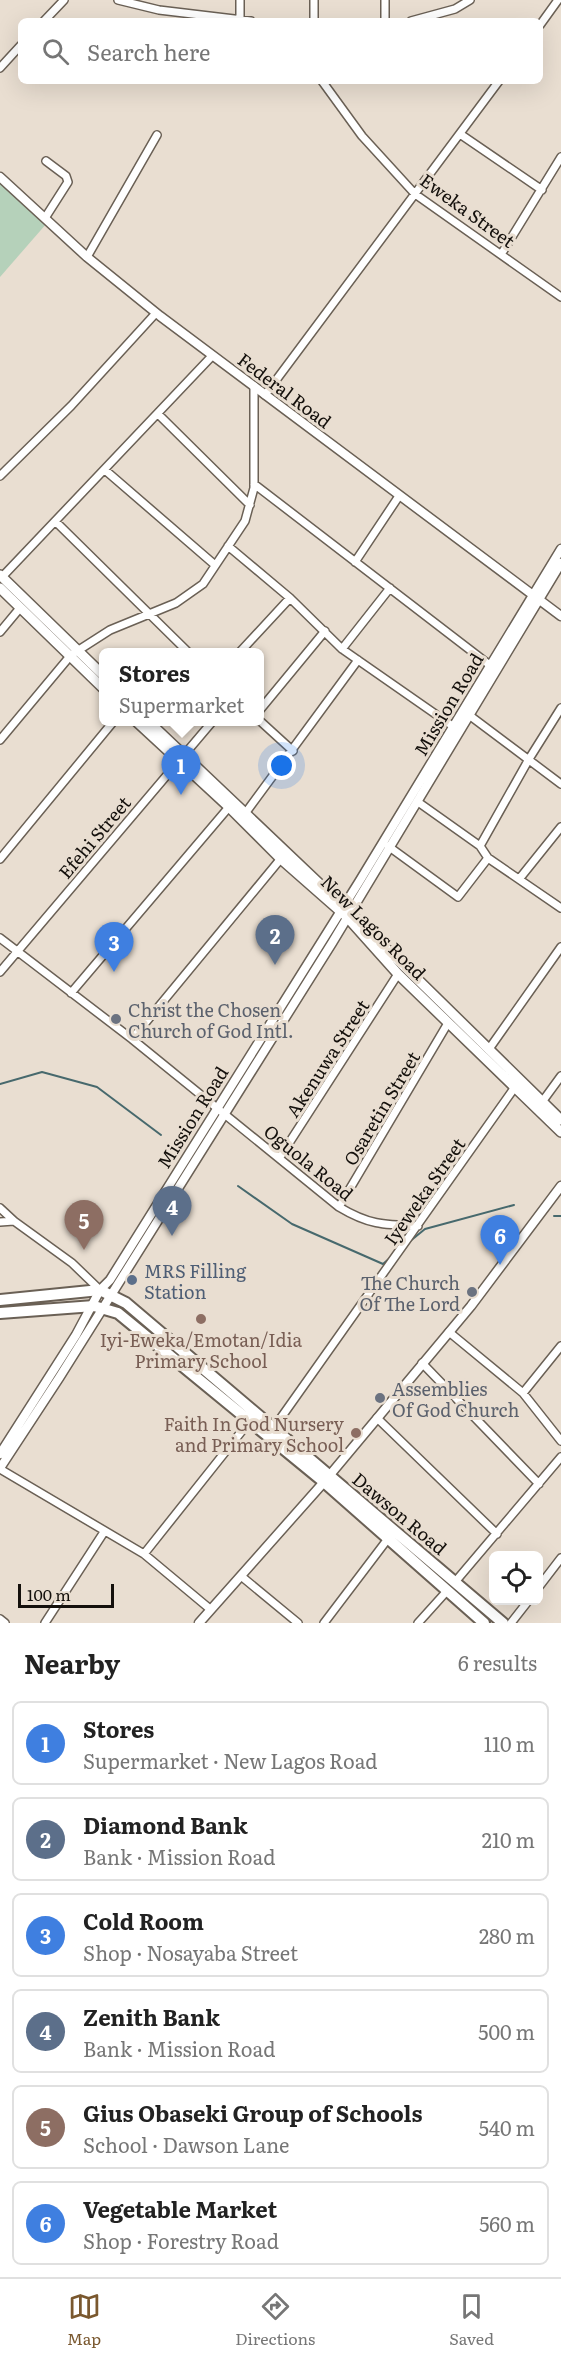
<!DOCTYPE html>
<html lang="en">
<head>
<meta charset="utf-8">
<style>
	body { margin:0; font-family:Literata,serif; background:#f2f2f2; color:#222 }
	.controls { position:absolute; right:18px; bottom:18px; display:grid; overflow:hidden; border-radius:9px; box-shadow:0 6px 24px #0002 }
	.controls button { width:54px; height:54px; display:grid; place-items:center; padding:0; border:0; border-bottom:2px solid #e0e0e0; background:#fff; color:#222; font:30px sans-serif }
	.scale { position:absolute; left:18px; bottom:15px; width:96px; box-sizing:border-box; padding-left:6px; border:3px solid #14100c; border-top:0; font-size:16px; line-height:21px; white-space:nowrap; color:#14100c; -webkit-text-stroke:4px #e9ded1; paint-order:stroke }
	.you { position:absolute; left:282px; top:766px; width:21px; height:21px; margin:-15px; border:4px solid #fff; border-radius:50%; background:#1a73e8; box-shadow:0 0 0 9px #1a73e833 }
	.badge { display:grid; place-items:center; width:39px; height:39px; border-radius:50%; background:#7a582f; color:#fff; font-size:20px; font-weight:700 }
	.pin { position:absolute; translate:-50% -50px; filter:drop-shadow(0 2px 3px #0008) }
	.pin::after { content:''; position:absolute; top:32px; width:21px; height:18px; background:inherit; clip-path:polygon(0 0,100% 0,50% 100%) }
	.popup { position:absolute; left:99px; top:648px; width:165px; height:78px; box-sizing:border-box; display:grid; place-content:center; border-radius:9px; background:#fff; filter:drop-shadow(0 2px 4px #0005); font-size:20px; white-space:nowrap; color:#767676 }
	.popup b { font-size:22px; color:#222 }
	.popup::after { content:''; position:absolute; left:50%; top:100%; margin-left:-12px; border:12px solid transparent; border-top-color:#fff }
	.list { margin:0; padding:0; list-style:none }
	h2 { display:flex; justify-content:space-between; align-items:center; height:78px; margin:0; padding:0 24px; font-size:26px }
	h2 small { font-size:20px; font-weight:400; color:#767676 }
	.list li { display:grid; grid-template-columns:39px 1fr auto; gap:18px; align-items:center; box-sizing:border-box; height:84px; margin:0 12px 12px; padding:0 12px; border:2px solid #e0e0e0; border-radius:9px }
	.list b { display:block; font-size:22px; white-space:nowrap }
	.list p { margin:0; font-size:20px; white-space:nowrap; color:#767676 }
	.list em { font-size:20px; font-style:normal; color:#767676 }
	.icon { flex:none; width:33px; height:33px; fill:none; stroke:currentColor; stroke-width:2; stroke-linecap:round; stroke-linejoin:round }
	.map { position:relative; flex:none; width:561px; height:1623px; overflow:hidden }
	.search { position:absolute; background:#fff; box-shadow:0 6px 24px #0002; left:18px; right:18px; top:18px; height:66px; display:flex; align-items:center; gap:15px; box-sizing:border-box; padding:0 21px; border-radius:9px; color:#767676; font-size:22px }
	.sheet { height:654px; background:#fff }
	nav { display:flex; justify-content:space-around; align-items:center; box-sizing:border-box; height:84px; border-top:2px solid #e0e0e0; background:#fff; font-size:16px; color:#767676 }
	nav a { display:grid; justify-items:center; gap:3px }
	nav .on { color:#7a582f }
	.map>svg:first-child { display:block }
	.green { fill:#b5d1ba }
	.lines { fill:none; stroke-linecap:round; stroke-linejoin:round }
	.stream { stroke:#47696d; stroke-width:2 }
	.minor-casing { stroke:#6a6055; stroke-width:10 }
	.tertiary-casing { stroke:#6a6055; stroke-width:11 }
	.secondary-casing { stroke:#6a6055; stroke-width:12 }
	.trunk-casing { stroke:#6a6055; stroke-width:14 }
	.minor { stroke:#fff; stroke-width:7 }
	.tertiary { stroke:#fff; stroke-width:8 }
	.secondary { stroke:#fff; stroke-width:9 }
	.trunk { stroke:#fff; stroke-width:10 }
	.worship-dot { fill:#6b7280; stroke:#e9ded1; stroke-width:2 }
	.service-dot { fill:#5c6f8a; stroke:#e9ded1; stroke-width:2 }
	.education-dot { fill:#8d6e63; stroke:#e9ded1; stroke-width:2 }
	.labels { text-anchor:middle; dominant-baseline:central; stroke-width:6; stroke-linejoin:round; paint-order:stroke }
	.street-label { font-size:18px; fill:#14100c; stroke:#e9ded1 }
	.worship-label { font-size:18px; fill:#5b616d; stroke:#e9ded1; text-anchor:start }
	.service-label { font-size:18px; fill:#4e5e75; stroke:#e9ded1; text-anchor:start }
	.education-label { font-size:18px; fill:#785e54; stroke:#e9ded1 }
</style>
</head>
<body>
<div class="map">
<svg width="561" height="1623" viewBox="0 0 561 1623">
	<rect width="100%" height="100%" fill="#e9ded1"/>
	<path class="green" d="M0 181 47 223 0 277Z"/>
	<g class="lines">
		<path class="stream" d="M0 1084 42 1072 97 1087 161 1135
			M238 1186 292 1224 383 1264 391 1257
			M554 1216H561
			M409 1242 425 1229 514 1205"/>
		<defs>
			<path id="minor" d="M118 0 159 10 251 21
				M240 0V20
				M314 0V21
				M44 21 64 0
				M385 21V0
				M411 21 455 9 470 0
				M540 25 558 0
				M0 68 21 45
				M322 81 362 136 415 194 561 297
				M460 134 542 190
				M45 218 68 182 66 176 46 161
				M502 253 561 157
				M87 257 157 135
				M265 395 499 81
				M158 414 250 505
				M105 470 215 565
				M0 476 71 406 156 313
				M254 484 491 666
				M56 522 188 652
				M228 546 290 598 342 649 454 727
				M355 562 399 496
				M2 577 212 356
				M0 632 20 608
				M342 649 390 588
				M240 652 290 598
				M259 711 325 631
				M469 715 561 784
				M259 720 293 751
				M0 740 71 655 110 630 176 603 203 584 245 521 254 488V386
				M418 802 480 846 488 858 561 908
				M244 815 358 660
				M388 846 458 897 488 858
				M480 846 529 759 561 708
				M0 859 113 722
				M520 878 561 827
				M0 938 132 1039 339 1207C369 1225 384 1225 418 1226
				M0 972 212 722
				M71 993 229 807
				M132 1039 283 856
				M489 1049 561 947
				M542 1102 561 1076
				M280 1157 398 974
				M339 1207 448 1023
				M0 1208 14 1221
				M0 1222 14 1221 72 1263 100 1290
				M449 1332 523 1393
				M561 1346 523 1393 561 1441
				M422 1363 539 1484
				M377 1418 497 1534
				M273 1429 515 1087
				M0 1469 144 1554 210 1609
				M144 1554 249 1422
				M241 1576 298 1623
				M455 1582 561 1457
				M538 1588 561 1558
				M0 1619 5 1623
				M45 1623 104 1532
				M324 1623 387 1540
				M418 1623 446 1592
				M511 1623 529 1600"/>
			<path id="tertiary" d="M0 177 87 257 160 316 561 616
				M0 1454 76 1335 100 1290 110 1280 359 882 561 549
				M0 1468 59 1378 332 943 561 563
				M199 1623 324 1482 471 1306 561 1186"/>
			<path id="secondary" d="M0 575 103 675
				M0 588 103 688
				M137 722 229 807 281 859 347 917 398 974 561 1132
				M149 722 345 908
				M355 918 561 1120"/>
			<path id="trunk" d="M0 1300 100 1290 126 1303 503 1623
				M0 1313 94 1306 118 1313 324 1482 484 1623"/>
		</defs>
		<use href="#minor" class="minor-casing"/>
		<use href="#tertiary" class="tertiary-casing"/>
		<use href="#secondary" class="secondary-casing"/>
		<use href="#trunk" class="trunk-casing"/>
		<use href="#minor" class="minor"/>
		<use href="#tertiary" class="tertiary"/>
		<use href="#secondary" class="secondary"/>
		<use href="#trunk" class="trunk"/>
	</g>
	<g class="worship-dot">
		<circle cx="116" cy="1019" r="6"/>
		<circle cx="472" cy="1292" r="6"/>
		<circle cx="380" cy="1398" r="6"/>
	</g>
	<circle class="service-dot" cx="132" cy="1280" r="6"/>
	<g class="education-dot">
		<circle cx="201" cy="1319" r="6"/>
		<circle cx="356" cy="1433" r="6"/>
	</g>
	<g class="labels">
		<g class="street-label">
			<text transform="translate(468 210) rotate(36)">Eweka Street</text>
			<text transform="translate(285 390) rotate(37)">Federal Road</text>
			<text transform="translate(448 704) rotate(-59)">Mission Road</text>
			<text transform="translate(94 837) rotate(-50)">Efehi Street</text>
			<text transform="translate(374 927) rotate(45)">New Lagos Road</text>
			<text transform="translate(327 1058) rotate(-57)">Akenuwa Street</text>
			<text transform="translate(381 1108) rotate(-59)">Osaretin Street</text>
			<text transform="translate(192 1117) rotate(-58)">Mission Road</text>
			<text transform="translate(309 1162) rotate(39)">Oguola Road</text>
			<text transform="translate(424 1191) rotate(-55)">Iyeweka Street</text>
			<text transform="translate(400 1513) rotate(40)">Dawson Road</text>
		</g>
		<g class="worship-label">
			<text x="128" y="1009">Christ the Chosen<tspan x="128" dy="21">Church of God Intl.</tspan></text>
			<text x="460" y="1282" text-anchor="end">The Church<tspan x="460" dy="21">Of The Lord</tspan></text>
			<text x="392" y="1388">Assemblies<tspan x="392" dy="21">Of God Church</tspan></text>
		</g>
		<g class="service-label">
			<text x="144" y="1270">MRS Filling<tspan x="144" dy="21">Station</tspan></text>
		</g>
		<g class="education-label">
			<text x="201" y="1339">Iyi-Eweka/Emotan/Idia<tspan x="201" dy="21">Primary School</tspan></text>
			<text x="344" y="1423" text-anchor="end">Faith In God Nursery<tspan x="344" dy="21">and Primary School</tspan></text>
		</g>
	</g>
</svg>
<div class="controls">
<button><svg class="icon" aria-label="locate" viewBox="0 0 24 24"><circle cx="12" cy="12" r="6"/><path d="M12 2v4M12 18v4M2 12h4M18 12h4"/></svg></button>
</div>
<div class="scale">100 m</div>
<div class="you"></div>
<div class="pin badge" style="left:181px;top:795px;background:#3f7fe0">1</div>
<div class="popup"><b>Stores</b>Supermarket</div>
<div class="pin badge" style="left:275px;top:965px;background:#5c6f8a">2</div>
<div class="pin badge" style="left:114px;top:972px;background:#3f7fe0">3</div>
<div class="pin badge" style="left:172px;top:1236px;background:#5c6f8a">4</div>
<div class="pin badge" style="left:84px;top:1250px;background:#8d6e63">5</div>
<div class="pin badge" style="left:500px;top:1265px;background:#3f7fe0">6</div>
<div class="search"><svg class="icon" aria-label="search" viewBox="0 0 24 24"><circle cx="10" cy="10" r="6"/><path d="M15 15l6 6"/></svg>Search here</div>
</div>
<section class="sheet">
<h2>Nearby<small>6 results</small></h2>
<ul class="list">
<li><span class="badge" style="background:#3f7fe0">1</span><div><b>Stores</b><p>Supermarket · New Lagos Road</p></div><em>110 m</em></li>
<li><span class="badge" style="background:#5c6f8a">2</span><div><b>Diamond Bank</b><p>Bank · Mission Road</p></div><em>210 m</em></li>
<li><span class="badge" style="background:#3f7fe0">3</span><div><b>Cold Room</b><p>Shop · Nosayaba Street</p></div><em>280 m</em></li>
<li><span class="badge" style="background:#5c6f8a">4</span><div><b>Zenith Bank</b><p>Bank · Mission Road</p></div><em>500 m</em></li>
<li><span class="badge" style="background:#8d6e63">5</span><div><b>Gius Obaseki Group of Schools</b><p>School · Dawson Lane</p></div><em>540 m</em></li>
<li><span class="badge" style="background:#3f7fe0">6</span><div><b>Vegetable Market</b><p>Shop · Forestry Road</p></div><em>560 m</em></li>
</ul>
</section>
<nav>
<a class="on"><svg class="icon" aria-label="map" viewBox="0 0 24 24"><path d="M3 6l6-2 6 2 6-2v14l-6 2-6-2-6 2zM9 4v14M15 6v14"/></svg>Map</a>
<a><svg class="icon" aria-label="directions" viewBox="0 0 24 24"><path d="M12 3l9 9-9 9-9-9zM9 14v-3h6M13 9l2 2-2 2"/></svg>Directions</a>
<a><svg class="icon" aria-label="saved" viewBox="0 0 24 24"><path d="M7 4h10v16l-5-4-5 4z"/></svg>Saved</a>
</nav>
</body>
</html>
